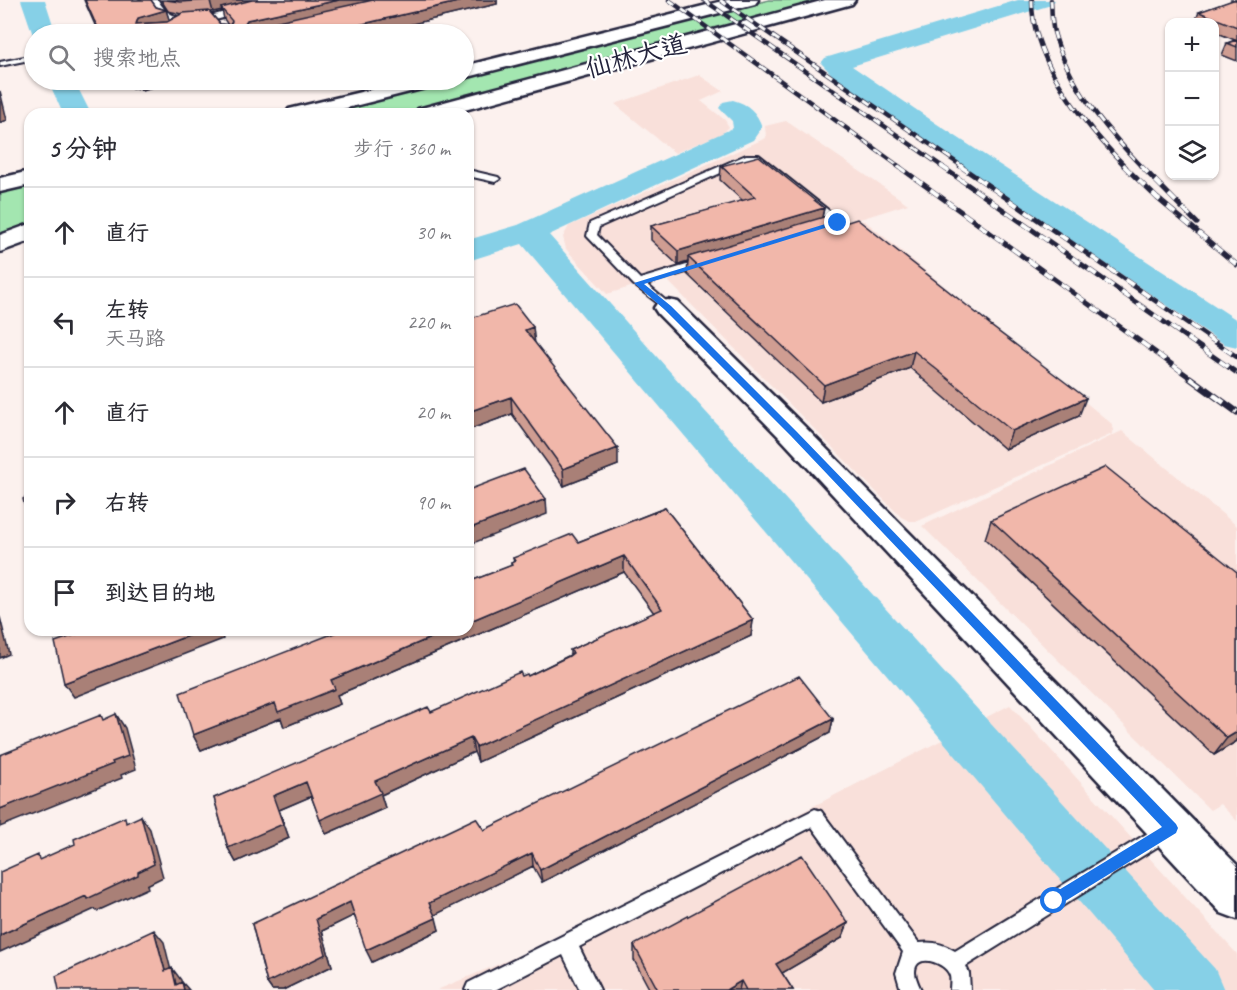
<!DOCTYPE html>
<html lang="zh">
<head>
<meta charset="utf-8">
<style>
	body { margin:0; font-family:Caveat,"LXGW WenKai TC",sans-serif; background:#f2f2f3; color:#2b2b33 }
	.controls { position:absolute; right:18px; top:18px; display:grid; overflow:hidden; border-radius:12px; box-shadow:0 2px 4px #0004 }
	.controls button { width:54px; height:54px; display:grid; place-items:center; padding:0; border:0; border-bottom:2px solid #e1e1e2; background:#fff; color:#2b2b33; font:30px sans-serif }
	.stop { position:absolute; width:18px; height:18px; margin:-14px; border:4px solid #1a73e8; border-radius:50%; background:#fff }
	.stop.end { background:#1a73e8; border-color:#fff; box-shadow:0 2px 6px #0008 }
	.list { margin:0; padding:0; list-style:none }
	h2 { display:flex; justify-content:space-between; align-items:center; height:78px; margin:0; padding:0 24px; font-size:26px }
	h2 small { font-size:20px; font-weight:400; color:#7c7c81 }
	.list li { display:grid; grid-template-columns:39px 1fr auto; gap:18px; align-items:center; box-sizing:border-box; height:90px; padding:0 24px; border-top:2px solid #e1e1e2 }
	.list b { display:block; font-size:22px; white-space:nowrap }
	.list p { margin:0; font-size:20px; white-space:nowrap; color:#7c7c81 }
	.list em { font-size:20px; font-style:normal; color:#7c7c81 }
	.icon { flex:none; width:33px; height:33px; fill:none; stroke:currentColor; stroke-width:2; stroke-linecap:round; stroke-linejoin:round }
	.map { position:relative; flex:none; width:1237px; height:990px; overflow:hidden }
	.search { position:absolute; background:#fff; box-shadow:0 2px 4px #0004; left:24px; top:24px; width:450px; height:66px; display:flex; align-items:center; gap:15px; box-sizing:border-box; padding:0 21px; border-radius:33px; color:#7c7c81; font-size:22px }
	.panel { position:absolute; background:#fff; box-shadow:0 2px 4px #0004; left:24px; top:108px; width:450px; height:528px; border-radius:18px }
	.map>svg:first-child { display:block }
	.built { fill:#f9e0da }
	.green { fill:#a3e6b0; stroke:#628476; stroke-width:1.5 }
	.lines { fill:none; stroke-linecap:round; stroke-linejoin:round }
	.river { fill:#86d0e7; fill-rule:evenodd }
	.service-casing { stroke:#22223b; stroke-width:4 }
	.tertiary-casing { stroke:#22223b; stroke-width:5 }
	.primary-casing { stroke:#22223b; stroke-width:5 }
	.service { fill:#fff; fill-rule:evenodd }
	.tertiary { fill:#fff; fill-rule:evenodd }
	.primary { fill:#fff; fill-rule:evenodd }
	.rail-far2-casing { stroke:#22223b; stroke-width:4.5 }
	.rail-far1-casing { stroke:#22223b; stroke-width:5 }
	.rail-casing { stroke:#22223b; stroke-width:7 }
	.rail-far2 { stroke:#fff; stroke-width:3; stroke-dasharray:8; stroke-linecap:butt }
	.rail-far1 { stroke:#fff; stroke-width:4; stroke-dasharray:10; stroke-linecap:butt }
	.rail { stroke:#fff; stroke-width:4.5; stroke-dasharray:14; stroke-linecap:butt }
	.wall { fill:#cf9d92; stroke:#22223b; stroke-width:1.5; fill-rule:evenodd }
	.shaded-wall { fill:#a98077; stroke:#22223b; stroke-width:1.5 }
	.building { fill:#f1b7aa; stroke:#22223b; stroke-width:1.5 }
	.route { fill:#1a73e8 }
	.labels { text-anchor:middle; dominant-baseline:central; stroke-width:4.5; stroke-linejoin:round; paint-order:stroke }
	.far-street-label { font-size:26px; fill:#22223b; stroke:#fff }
</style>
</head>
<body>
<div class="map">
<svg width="1237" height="990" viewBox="0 0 1237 990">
	<rect width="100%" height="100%" fill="#fcf1ee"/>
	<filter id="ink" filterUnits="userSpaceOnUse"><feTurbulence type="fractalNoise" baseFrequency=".0167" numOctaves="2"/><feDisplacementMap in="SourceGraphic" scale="12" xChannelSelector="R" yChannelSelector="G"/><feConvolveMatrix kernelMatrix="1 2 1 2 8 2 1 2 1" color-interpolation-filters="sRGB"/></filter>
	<g filter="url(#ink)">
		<path class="built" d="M699 75 723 91 701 101 725 120 729 127 723 133 675 153 615 104Z
			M786 121 908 204 857 220 865 221 1112 424 1114 430 1112 434 918 521H909L901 517 669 282 672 276 813 233 607 294 566 249 563 237 569 226 766 138 765 126Z
			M1122 431 1237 526V821L1220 804 1210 810 922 526Z
			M1010 705 1237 954V990H437L546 944Z"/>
		<path class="green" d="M769 0H826L402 114H323Z
			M30 186V224L0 235V193Z"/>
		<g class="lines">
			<path class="river" d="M21 0H45L56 34H34V38Z
				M1018 0H1055L1051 5 852 66 937 124 1237 320V347L1224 344 840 83 821 63 825 58Z
				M48 80H74L91 114H63Z
				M733 100C748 104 757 112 762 127L753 140 549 235 704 410 1215 969 1224 990H1154L522 244 468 261V240L518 225 733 128 732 121 719 108 723 102Z"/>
			<defs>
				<path id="service" d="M150 0H158C174 31 212 15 239 8L243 10C225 21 179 29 161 16 156 12 153 5 150 0Z
					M34 55V59L0 66V62Z
					M746 155H759L842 221V225L646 284 672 306V310L668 311 634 285 587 236 590 223ZM750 160H754L830 222 640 279 597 235 599 227Z
					M468 170 498 177 500 179 495 182 468 176Z
					M815 809 821 811 919 943C933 941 944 944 955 951L1161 825 1167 823 1173 825 1176 831 1173 837 966 966 969 973 970 990H950C950 986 951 980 950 976 946 962 915 952 915 972 915 977 919 985 921 990H901L896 973 903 952 812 827 579 947 600 990H580L563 955 495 990H465L468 983Z"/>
				<path id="tertiary" d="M668 300 678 302 805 427 1237 865V919L1221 913 783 441 658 314 654 308 658 302Z"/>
				<path id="primary" d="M727 0H758L755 4 464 78V66Z
					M825 0H855L852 4 450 114H415L418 109Z
					M411 80H444L441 84 323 114H286L289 109Z
					M30 171V185L0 192V178Z
					M30 224V241L0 252V235Z"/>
			</defs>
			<use href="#service" class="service-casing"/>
			<use href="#tertiary" class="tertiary-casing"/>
			<use href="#primary" class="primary-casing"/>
			<use href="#service" class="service"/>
			<use href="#tertiary" class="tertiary"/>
			<use href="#primary" class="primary"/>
			<defs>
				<path id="rail-far2" d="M669 0 900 167
					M704 0 943 167
					M720 0 963 167
					M1032 0C1031 61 1086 126 1126 167
					M1051 0C1052 10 1051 22 1054 32 1068 85 1106 129 1142 167"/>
				<path id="rail-far1" d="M898 166 1192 379
					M941 166 1237 373
					M960 166 1237 357
					M1124 166 1157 198 1237 265
					M1141 166 1197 223"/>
				<path id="rail" d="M1190 378 1237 412"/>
			</defs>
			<use href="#rail-far2" class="rail-far2-casing"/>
			<use href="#rail-far1" class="rail-far1-casing"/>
			<use href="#rail" class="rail-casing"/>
			<use href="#rail-far2" class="rail-far2"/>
			<use href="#rail-far1" class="rail-far1"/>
			<use href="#rail" class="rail"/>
		</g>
		<path class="wall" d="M84 0H151L156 7 166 10 169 20 182 14 168 11 161 0H497V4L370 34H99ZM222 10 224 19 228 25 220 24 210 12Z
			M1230 0H1237V61L1222 55 1227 43 1235 40 1215 32V22H1195L1199 12 1232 1Z
			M125 80H183L141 90 140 88 132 89Z
			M721 166 824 208 822 217 845 223 989 325 1079 416 1005 449 910 368 821 402 687 274 688 262 678 265 651 240V226L743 201 720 180Z
			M468 319 534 342 618 465 564 486 512 414 468 430Z
			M665 508 753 620 751 636 478 762 474 752 381 795 385 808 326 834 311 796 279 810 289 838 236 862 228 848 214 798 522 676H528L570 655V650L654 613 624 572 337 695 340 704 284 727 281 718 201 750 193 735 471 581 511 566V563L514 562 513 558 578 542Z
			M991 520 1237 572V741L1214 755 985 539Z
			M833 719 830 733 542 882 533 866 434 915 439 930 372 962 354 915 322 931 332 966 283 990H272L267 983 252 924 484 830Z
			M848 923 842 938 782 973 793 990H650L634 960V945Z"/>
		<path class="shaded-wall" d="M213 0H268L221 8 222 10 213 12 210 1Z
			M339 0H390L248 34 245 23 247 20Z
			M466 0H497V4L370 34H320Z
			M166 10 170 22 136 24 138 18Z
			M129 80H137L140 88 132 89Z
			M138 80H183L141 90Z
			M0 91 7 120 0 123Z
			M824 208 821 222 688 257V262L678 265V251Z
			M533 327 535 344 525 330Z
			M914 351 910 368 821 402 824 385Z
			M511 397 512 414 468 430V412Z
			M1086 398 1079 416 1005 449 1012 431Z
			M618 448V465L564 486 563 469Z
			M546 499 547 514 468 545V529Z
			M624 556V572L337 695 340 704 284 727 281 718 201 750 193 735 331 680 449 630H468V622Z
			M0 617 9 654 0 658Z
			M753 620 751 636 478 762 476 747Z
			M203 630H220L223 639 74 697 64 683Z
			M116 714 125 728 136 769 121 775 122 778 0 827V809L112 762Z
			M833 719 830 733 542 882 540 870Z
			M1237 732V741L1214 755 1227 738Z
			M471 738 474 752 381 795 385 808 326 834 320 820 375 781Z
			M306 782 312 796 279 810 289 838 236 862 228 848 273 796Z
			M141 816 150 829 163 877 147 885 148 888 97 911 95 909 0 952V935L138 872Z
			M532 853 533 866 433 916 429 903Z
			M350 902 355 915 322 931 332 966 283 990H272L267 983 316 919Z
			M436 918 439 930 372 962 366 950Z
			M848 923 842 938 772 979 776 964Z
			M154 930 164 942 174 983 165 971Z
			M172 968 181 980 183 990 176 985Z
			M741 981 739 990H726Z
			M182 982 189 990H184Z"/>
		<path class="building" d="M85 0H151L156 7 166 10 138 18 136 24 167 22 183 13 209 11 220 24 230 25 232 21 221 8 252 0H339L247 20 245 23 260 25 373 0H466L320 34H102L94 20Z
			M166 0H213L180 2Z
			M1233 0H1237V27L1199 12Z
			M1237 40V47L1227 43Z
			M759 156 824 208 678 251 651 226 755 197 721 166Z
			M834 214 845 223 857 219 989 323H987L1086 398 1012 431 914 351 824 385 688 257Z
			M515 304 533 327 525 330 618 448 563 469 511 397 468 412V325L470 324 468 321V319Z
			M1106 467 1237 572V732L1227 738 991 520Z
			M524 469 546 499 468 529V490Z
			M30 496V527L23 499Z
			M665 508 753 620 476 747 471 738 375 781 381 793 320 820 306 782 273 796 283 824 228 848 214 798 428 707 431 712 520 672 522 676 527 674 528 676 569 656 573 653 570 650 662 609 624 556 468 622V581H471L512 565 511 563 515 561 513 558 572 534 578 542Z
			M89 630H203L64 683 55 642Z
			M342 630H449L331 680 335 689 278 712 275 703 193 735 180 693Z
			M799 676 833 719 540 870 532 853 429 903 436 918 366 950 350 902 316 919 326 954 267 983 252 924 476 818 484 830Z
			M116 714 128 756 112 762 113 764 0 809V755L101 715 103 720Z
			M141 816 154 864 138 872V875L87 899 86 896 0 935V872L38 855 39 860 75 844 74 839 125 817 126 823Z
			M802 855 848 923 776 964 793 990H746L741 981 726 990H658L634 945Z
			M154 930 165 971 172 968 176 985 182 982 184 990H59L56 976Z"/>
	</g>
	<path class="route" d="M835 221 841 223 644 284 671 306 797 432 1176 824 1178 828 1176 833 1054 908 1049 906 1047 901 1049 896 1162 827 791 436 665 310 634 283Z"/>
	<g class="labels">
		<g class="far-street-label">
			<text transform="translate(636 56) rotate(-15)">仙林大道</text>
		</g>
	</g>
</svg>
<div class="controls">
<button>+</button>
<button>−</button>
<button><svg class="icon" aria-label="layers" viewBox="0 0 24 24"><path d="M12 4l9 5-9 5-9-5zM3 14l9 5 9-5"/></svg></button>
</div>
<div class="stop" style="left:1054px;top:901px"></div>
<div class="stop end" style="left:838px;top:223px"></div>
<div class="search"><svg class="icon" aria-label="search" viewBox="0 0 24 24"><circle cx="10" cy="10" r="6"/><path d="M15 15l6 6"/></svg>搜索地点</div>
<section class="panel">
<h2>5 分钟<small>步行 · 360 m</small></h2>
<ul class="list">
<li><svg class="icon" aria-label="ahead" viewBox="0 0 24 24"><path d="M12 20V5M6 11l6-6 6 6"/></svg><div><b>直行</b></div><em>30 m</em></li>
<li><svg class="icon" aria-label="left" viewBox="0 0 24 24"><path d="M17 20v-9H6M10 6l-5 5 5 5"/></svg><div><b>左转</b><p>天马路</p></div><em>220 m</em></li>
<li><svg class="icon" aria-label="ahead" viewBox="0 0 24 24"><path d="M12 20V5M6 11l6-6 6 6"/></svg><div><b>直行</b></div><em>20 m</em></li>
<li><svg class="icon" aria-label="right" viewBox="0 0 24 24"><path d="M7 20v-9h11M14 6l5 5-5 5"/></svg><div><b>右转</b></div><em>90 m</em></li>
<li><svg class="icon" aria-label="arrive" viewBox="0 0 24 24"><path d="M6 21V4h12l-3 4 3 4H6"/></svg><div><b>到达目的地</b></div></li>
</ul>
</section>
</div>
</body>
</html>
